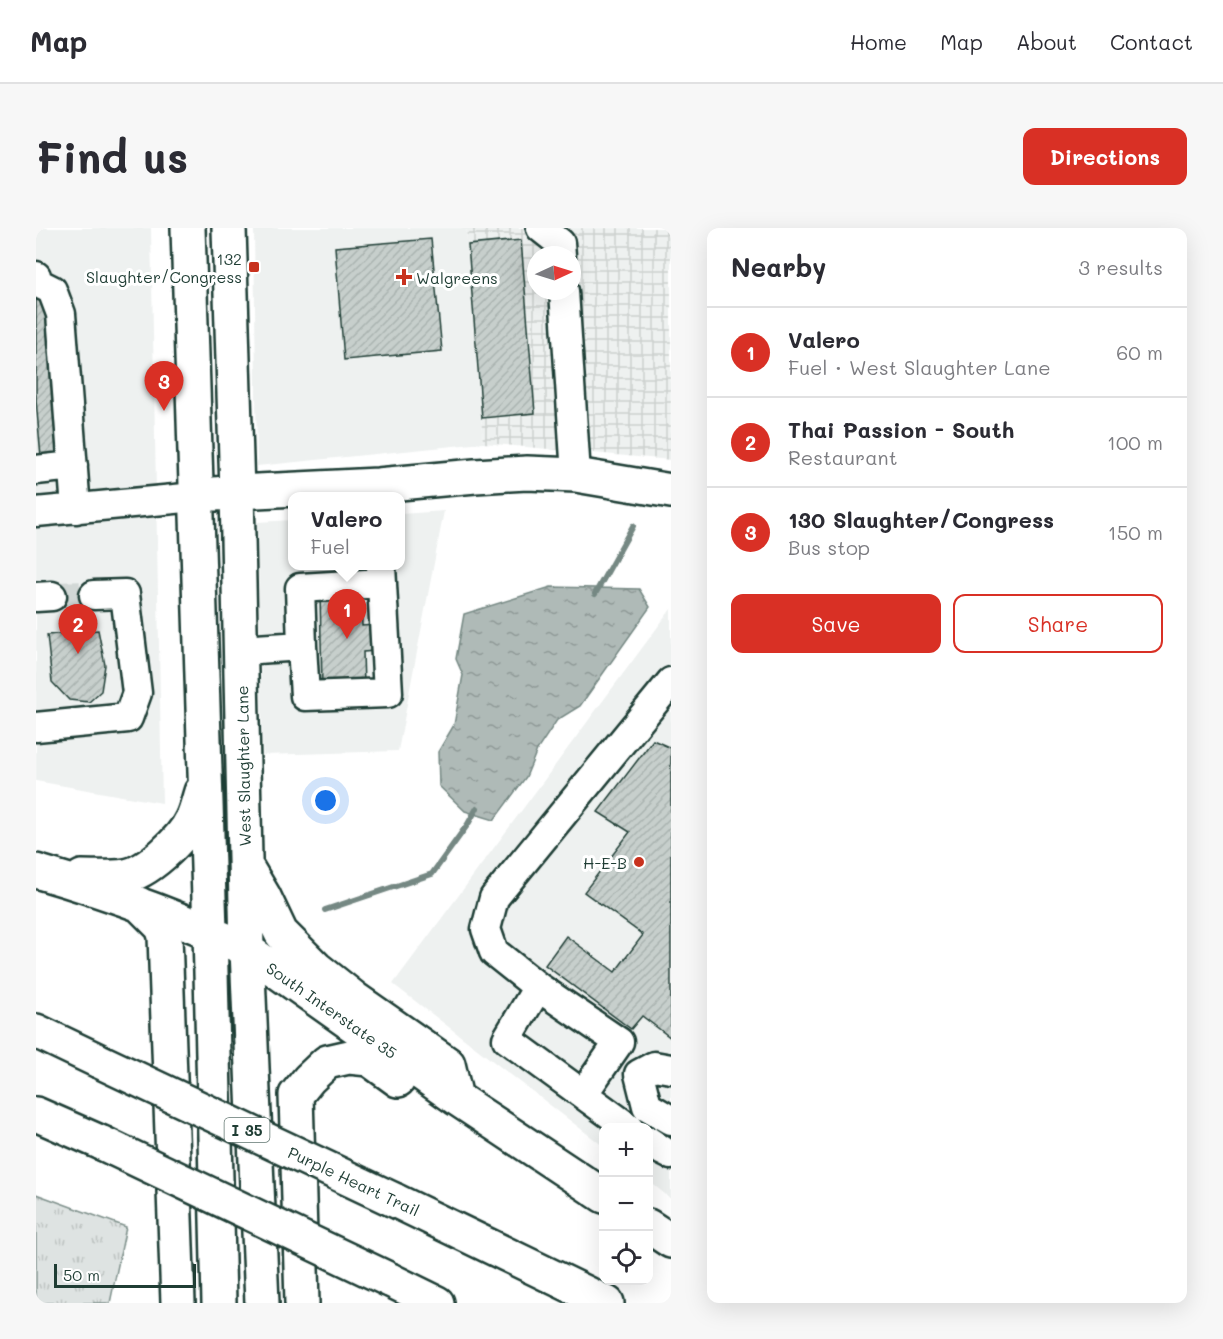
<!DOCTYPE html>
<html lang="en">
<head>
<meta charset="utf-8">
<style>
	body { margin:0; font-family:Mali,sans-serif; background:#f7f7f7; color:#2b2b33 }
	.controls { position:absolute; right:18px; bottom:18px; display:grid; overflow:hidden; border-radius:12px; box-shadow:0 6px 24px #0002 }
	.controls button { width:54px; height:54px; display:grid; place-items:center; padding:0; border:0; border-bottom:2px solid #e1e1e2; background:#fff; color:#2b2b33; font:30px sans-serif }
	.compass { position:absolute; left:491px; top:18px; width:54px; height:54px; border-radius:50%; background:#fff; box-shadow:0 6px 24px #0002; rotate:86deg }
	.scale { position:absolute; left:18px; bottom:15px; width:142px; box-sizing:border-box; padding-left:6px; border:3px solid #1f3d34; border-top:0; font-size:16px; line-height:21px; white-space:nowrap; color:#1f3d34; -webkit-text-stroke:4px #fff; paint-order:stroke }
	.you { position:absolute; left:290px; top:573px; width:21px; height:21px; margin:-15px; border:4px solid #fff; border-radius:50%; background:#1a73e8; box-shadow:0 0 0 9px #1a73e833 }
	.badge { display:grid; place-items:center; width:39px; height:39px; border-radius:50%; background:#d93025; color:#fff; font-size:20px; font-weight:700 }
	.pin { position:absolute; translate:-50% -50px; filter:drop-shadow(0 2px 3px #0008) }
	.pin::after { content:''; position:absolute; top:32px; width:21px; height:18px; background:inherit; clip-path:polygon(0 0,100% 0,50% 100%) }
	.popup { position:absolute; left:252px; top:264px; width:117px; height:78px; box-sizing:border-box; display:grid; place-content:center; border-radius:12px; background:#fff; filter:drop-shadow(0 2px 4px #0005); font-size:20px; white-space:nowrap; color:#7c7c81 }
	.popup b { font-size:22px; color:#2b2b33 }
	.popup::after { content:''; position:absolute; left:50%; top:100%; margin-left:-12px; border:12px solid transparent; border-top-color:#fff }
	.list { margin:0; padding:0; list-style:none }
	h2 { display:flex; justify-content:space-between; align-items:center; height:78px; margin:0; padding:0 24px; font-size:26px }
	h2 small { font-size:20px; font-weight:400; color:#7c7c81 }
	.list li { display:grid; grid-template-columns:39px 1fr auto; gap:18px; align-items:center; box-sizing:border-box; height:90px; padding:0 24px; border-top:2px solid #e1e1e2 }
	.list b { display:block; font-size:22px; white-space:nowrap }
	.list p { margin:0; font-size:20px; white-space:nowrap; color:#7c7c81 }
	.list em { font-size:20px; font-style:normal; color:#7c7c81 }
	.actions { display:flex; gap:12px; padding:18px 24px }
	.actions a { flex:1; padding:14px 0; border:2px solid #d93025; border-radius:12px; text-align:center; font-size:21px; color:#d93025 }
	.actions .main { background:#d93025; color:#fff }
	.icon { flex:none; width:33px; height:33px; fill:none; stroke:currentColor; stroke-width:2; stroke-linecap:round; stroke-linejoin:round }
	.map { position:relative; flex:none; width:635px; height:1075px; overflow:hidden; border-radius:12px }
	header { display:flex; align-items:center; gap:36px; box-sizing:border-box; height:84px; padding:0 30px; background:#fff; border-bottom:2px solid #e1e1e2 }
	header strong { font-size:28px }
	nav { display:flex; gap:33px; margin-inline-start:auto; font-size:21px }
	.intro { display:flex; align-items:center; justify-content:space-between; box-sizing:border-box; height:144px; padding:0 36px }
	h1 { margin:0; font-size:42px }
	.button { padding:15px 27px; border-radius:12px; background:#d93025; color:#fff; font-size:21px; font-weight:700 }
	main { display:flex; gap:36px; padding:0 36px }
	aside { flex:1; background:#fff; border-radius:12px; box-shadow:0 6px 24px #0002 }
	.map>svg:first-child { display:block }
	.built { fill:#eef1f0 }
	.industrial { fill:url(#industrial-grid); fill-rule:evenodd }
	.grass { fill:url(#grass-tufts); stroke:#7e908b; stroke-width:1.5 }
	.water { fill:url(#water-ripples); stroke:#758883; stroke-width:1.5 }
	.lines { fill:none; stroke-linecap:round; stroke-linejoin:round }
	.stream { stroke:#758883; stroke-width:6 }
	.building { fill:url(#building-hatch); stroke:#1f3d34; stroke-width:1.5 }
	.minor-tunnel { stroke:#d2d8d6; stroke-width:28; stroke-dasharray:28 14; stroke-linecap:butt }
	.minor-casing { stroke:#1f3d34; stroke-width:33 }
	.major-casing { stroke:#1f3d34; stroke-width:38 }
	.highway-casing { stroke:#1f3d34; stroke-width:38 }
	.minor { stroke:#fff; stroke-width:28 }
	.major { stroke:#fff; stroke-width:33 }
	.highway { stroke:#fff; stroke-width:33 }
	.highway-bridge-casing { stroke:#1f3d34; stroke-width:38; stroke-linecap:butt }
	.highway-bridge { stroke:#fff; stroke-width:33 }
	.poi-dot { fill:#c8321e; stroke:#fff; stroke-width:2 }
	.labels { text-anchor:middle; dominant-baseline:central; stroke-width:6; stroke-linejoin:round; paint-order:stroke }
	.shield { fill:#fff; stroke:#627771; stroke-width:1.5 }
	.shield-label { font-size:15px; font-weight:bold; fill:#1f3d34 }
	.poi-label { font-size:16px; fill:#1f3d34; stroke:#fff; text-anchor:end }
	.street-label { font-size:16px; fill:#1f3d34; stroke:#fff }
</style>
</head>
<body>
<header>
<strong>Map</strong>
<nav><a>Home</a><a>Map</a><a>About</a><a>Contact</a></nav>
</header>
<div class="intro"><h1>Find us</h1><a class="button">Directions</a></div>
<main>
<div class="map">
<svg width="635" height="1075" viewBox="0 0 635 1075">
	<defs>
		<pattern id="industrial-grid" width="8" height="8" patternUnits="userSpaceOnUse" patternTransform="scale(1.5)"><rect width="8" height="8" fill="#eef1f0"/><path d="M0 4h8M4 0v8" fill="none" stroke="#ccd0ce"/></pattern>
		<pattern id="grass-tufts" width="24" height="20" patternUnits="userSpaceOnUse" patternTransform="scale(1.5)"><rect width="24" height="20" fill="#dee3e2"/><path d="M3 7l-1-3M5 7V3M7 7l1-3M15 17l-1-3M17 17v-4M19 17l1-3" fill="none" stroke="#bec4c2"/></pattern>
		<pattern id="water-ripples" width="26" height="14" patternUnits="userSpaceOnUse" patternTransform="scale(1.5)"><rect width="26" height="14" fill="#afbab7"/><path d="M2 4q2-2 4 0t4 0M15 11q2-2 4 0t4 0" fill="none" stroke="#8e9896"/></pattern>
		<pattern id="building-hatch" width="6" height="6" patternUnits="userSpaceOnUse" patternTransform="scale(1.5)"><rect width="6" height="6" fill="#c7cfcc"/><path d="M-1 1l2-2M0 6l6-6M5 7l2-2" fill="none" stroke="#aab3b0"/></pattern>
	</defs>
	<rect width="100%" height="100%" fill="#fff"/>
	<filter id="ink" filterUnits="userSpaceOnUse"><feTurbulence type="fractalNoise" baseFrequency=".0167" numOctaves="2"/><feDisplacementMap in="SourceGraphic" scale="12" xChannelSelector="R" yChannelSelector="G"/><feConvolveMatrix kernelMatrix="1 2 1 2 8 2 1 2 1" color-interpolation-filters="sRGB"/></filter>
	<g filter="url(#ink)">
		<path class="built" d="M0 0H115L126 575 0 553Z
			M218 0H430L447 215 221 238Z
			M408 283 362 523 227 527 221 294 257 292V338H365V286Z
			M635 381V971L613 953 612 900H568L567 918 357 756Z"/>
		<path class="industrial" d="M430 0H635V232L447 215ZM500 27H536V63H500Z"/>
		<path class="grass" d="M0 966 90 999 74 1075H0Z"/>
		<path class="water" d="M515 359 603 361 614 379 544 478 521 492 501 522 490 549 458 592 429 583 403 558 402 524 418 497 427 447 420 431 428 386Z"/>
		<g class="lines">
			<path class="stream" d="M559 366 597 298
				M289 682 396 646 432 596 441 580"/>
		</g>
		<path class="building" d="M395 11 406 123 308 132 299 19Z
			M485 12 499 185 446 190 432 17Z
			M11 66 25 228 5 229 0 172V67Z
			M325 365 326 398 338 397 339 423 327 424 328 457 286 458 284 366Z
			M62 402 69 437 65 463 53 474 33 472 16 454 11 407Z
			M617 512 635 520V810L606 788 595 801 509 737 530 708 579 744 607 707 548 664 594 604 562 584Z"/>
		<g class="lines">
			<path class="minor-tunnel" d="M16 368 58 367"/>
			<defs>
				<path id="minor" d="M505 0 524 15 525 27
					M0 48V54L16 62 25 86 40 281
					M528 63 540 247
					M0 242 37 238
					M0 284 160 269
					M0 369 16 368
					M266 418 264 360 346 355
					M205 422 266 418 269 468 352 465 345 338
					M0 499 92 490 101 465 89 366 58 367
					M502 759 583 814 547 866
					M635 841 618 838 603 846 611 878 635 892
					M593 900 471 811 502 759 458 724 450 701 458 670 635 454
					M612 913 627 923 635 927"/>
				<path id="major" d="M152 0 174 703 183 1075
					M193 0 201 264 211 722 226 1075
					M179 266 201 264 342 257 439 248 491 245 540 247 635 263
					M212 642 228 669 245 705 280 740 319 771 412 836 420 870
					M0 643C72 664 143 688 211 722L420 870 568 968
					M46 649C60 649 75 650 89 648 111 645 147 611 156 591 160 583 162 573 165 564
					M103 676 126 699 129 708 142 1075
					M612 998 635 1013
					M266 1075 260 867 273 851 291 834 313 829 333 831 362 852"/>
				<path id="highway" d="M0 803 63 833
					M0 886 66 915
					M358 972 571 1075
					M354 1052 401 1075"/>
			</defs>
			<use href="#minor" class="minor-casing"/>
			<use href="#major" class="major-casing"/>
			<use href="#highway" class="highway-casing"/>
			<use href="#minor" class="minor"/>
			<use href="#major" class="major"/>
			<use href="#highway" class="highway"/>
			<defs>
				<path id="highway-bridge" d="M63 833 358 972
					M66 915 354 1052"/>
			</defs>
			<use href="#highway-bridge" class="highway-bridge-casing"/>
			<use href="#highway-bridge" class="highway-bridge"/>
		</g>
	</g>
	<g class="poi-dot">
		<rect x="212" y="33" width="12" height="12" rx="3"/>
		<path d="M365 40h6v6h6v6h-6v6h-6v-6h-6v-6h6z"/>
		<circle cx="603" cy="634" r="6"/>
	</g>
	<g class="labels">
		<rect class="shield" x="188.5" y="890" width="45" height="24" rx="4.5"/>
		<g class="shield-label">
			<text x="211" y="902">I 35</text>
		</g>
		<g class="poi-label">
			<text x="206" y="30">132<tspan x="206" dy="18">Slaughter/Congress</tspan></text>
			<text x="380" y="49" text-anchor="start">Walgreens</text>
			<text x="591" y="634">H-E-B</text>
		</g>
		<g class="street-label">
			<text transform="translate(207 538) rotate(-91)">West Slaughter Lane</text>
			<text transform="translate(296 782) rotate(35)">South Interstate 35</text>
			<text transform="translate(318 953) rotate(25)">Purple Heart Trail</text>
		</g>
	</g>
</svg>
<div class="controls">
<button>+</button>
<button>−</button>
<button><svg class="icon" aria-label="locate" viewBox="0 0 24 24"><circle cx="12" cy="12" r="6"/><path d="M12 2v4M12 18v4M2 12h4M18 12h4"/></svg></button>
</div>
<svg class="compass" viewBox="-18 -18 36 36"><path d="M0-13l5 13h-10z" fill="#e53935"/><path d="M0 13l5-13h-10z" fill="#7c7c81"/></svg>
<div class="scale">50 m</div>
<div class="you"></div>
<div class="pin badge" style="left:311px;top:411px">1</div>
<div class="popup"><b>Valero</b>Fuel</div>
<div class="pin badge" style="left:42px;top:426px">2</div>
<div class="pin badge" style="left:128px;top:183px">3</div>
</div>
<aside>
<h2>Nearby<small>3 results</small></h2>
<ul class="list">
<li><span class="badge">1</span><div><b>Valero</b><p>Fuel · West Slaughter Lane</p></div><em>60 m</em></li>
<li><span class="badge">2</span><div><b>Thai Passion - South</b><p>Restaurant</p></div><em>100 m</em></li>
<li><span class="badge">3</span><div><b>130 Slaughter/Congress</b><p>Bus stop</p></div><em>150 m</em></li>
</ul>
<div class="actions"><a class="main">Save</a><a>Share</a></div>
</aside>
</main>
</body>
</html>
